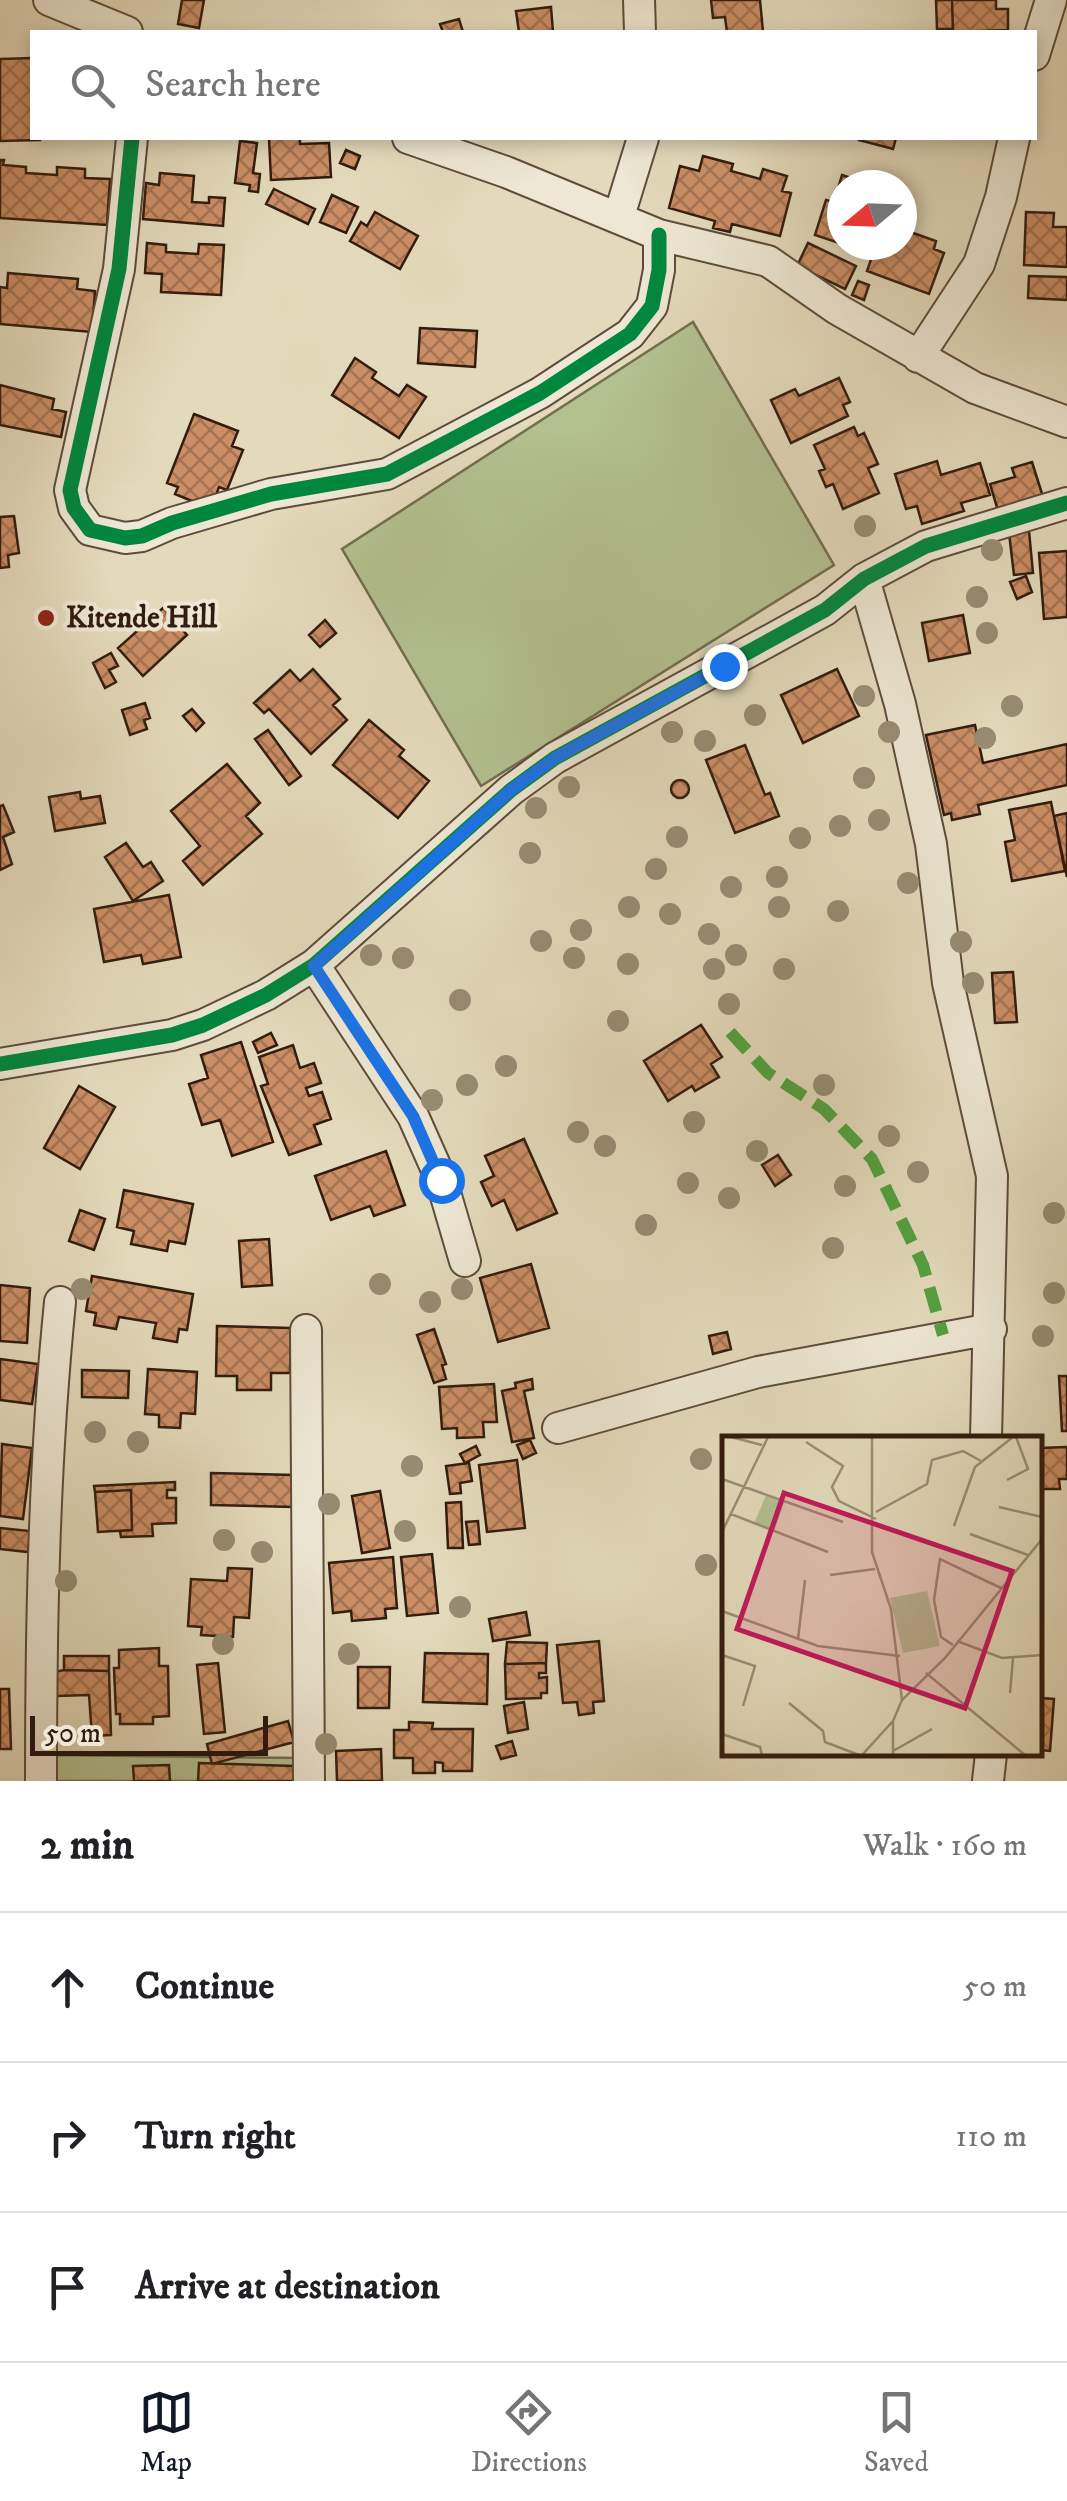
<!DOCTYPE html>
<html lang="en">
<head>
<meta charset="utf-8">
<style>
	body { margin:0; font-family:"IM FELL DW Pica",serif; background:#f2f2f2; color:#202124 }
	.compass { position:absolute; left:827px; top:170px; width:90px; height:90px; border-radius:50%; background:#fff; box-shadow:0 5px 15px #0003; rotate:251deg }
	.scale { position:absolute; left:30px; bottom:25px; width:238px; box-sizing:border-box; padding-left:10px; border:5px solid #321c0f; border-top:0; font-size:28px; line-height:35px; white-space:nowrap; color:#321c0f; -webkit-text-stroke:8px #ede7d3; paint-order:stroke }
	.stop { position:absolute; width:30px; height:30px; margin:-22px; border:8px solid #1a73e8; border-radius:50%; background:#fff }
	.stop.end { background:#1a73e8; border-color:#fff; box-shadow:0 2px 10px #0008 }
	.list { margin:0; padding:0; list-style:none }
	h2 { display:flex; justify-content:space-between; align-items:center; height:130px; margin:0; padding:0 40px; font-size:42px }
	h2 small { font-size:32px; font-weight:400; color:#757577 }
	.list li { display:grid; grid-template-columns:65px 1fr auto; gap:30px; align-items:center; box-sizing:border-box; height:150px; padding:0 40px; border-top:2px solid #e0e0e0 }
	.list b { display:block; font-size:38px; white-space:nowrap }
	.list em { font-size:32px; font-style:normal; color:#757577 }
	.icon { flex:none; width:55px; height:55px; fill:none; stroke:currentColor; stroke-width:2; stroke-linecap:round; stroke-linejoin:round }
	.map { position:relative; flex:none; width:1067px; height:1781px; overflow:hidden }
	.search { position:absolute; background:#fff; box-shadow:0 5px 15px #0003; left:30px; right:30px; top:30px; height:110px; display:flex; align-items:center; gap:25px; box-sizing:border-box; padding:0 35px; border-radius:0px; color:#757577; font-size:38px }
	.sheet { height:580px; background:#fff }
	nav { display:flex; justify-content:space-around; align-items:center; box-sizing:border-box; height:140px; border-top:2px solid #e0e0e0; background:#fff; font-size:28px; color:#757577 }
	nav a { display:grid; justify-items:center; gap:5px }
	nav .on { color:#111827 }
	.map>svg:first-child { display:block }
	.grass { fill:#b3c090; stroke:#726e50; stroke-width:2.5 }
	.building { fill:url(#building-cross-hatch); stroke:#321c0f; stroke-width:2.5 }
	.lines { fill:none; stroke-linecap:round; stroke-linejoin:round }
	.minor-casing { stroke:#5e4c3a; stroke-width:34 }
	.minor { stroke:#ede7d3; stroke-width:30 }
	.quiet { stroke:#52a13f; stroke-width:12; stroke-dasharray:25 12; stroke-linecap:butt }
	.cycleway-casing { stroke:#ede7d3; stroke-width:21 }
	.cycleway { stroke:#00873e; stroke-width:15 }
	.tree { fill:#978c72 }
	.route { stroke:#1a73e8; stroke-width:12 }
	.poi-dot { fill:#8f2418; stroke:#ede7d3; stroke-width:4 }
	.labels { text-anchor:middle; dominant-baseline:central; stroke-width:8; stroke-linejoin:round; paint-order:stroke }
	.poi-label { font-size:30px; font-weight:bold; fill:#321c0f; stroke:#ede7d3; text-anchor:start }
	.inset-road { fill:none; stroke:#9c8e76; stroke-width:2.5 }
	.view { fill:#c2185b; fill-opacity:0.15; stroke:#c2185b; stroke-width:5 }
	.inset-edge { fill:none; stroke:#321c0f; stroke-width:5 }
</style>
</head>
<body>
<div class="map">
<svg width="1067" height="1781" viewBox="0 0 1067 1781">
	<defs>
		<pattern id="building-cross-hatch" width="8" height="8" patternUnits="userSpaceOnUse" patternTransform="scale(2.5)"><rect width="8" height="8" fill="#cb8e65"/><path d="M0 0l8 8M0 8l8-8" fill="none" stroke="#a57352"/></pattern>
	</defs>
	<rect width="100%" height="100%" fill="#e3dabb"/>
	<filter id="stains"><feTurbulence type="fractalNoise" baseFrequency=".002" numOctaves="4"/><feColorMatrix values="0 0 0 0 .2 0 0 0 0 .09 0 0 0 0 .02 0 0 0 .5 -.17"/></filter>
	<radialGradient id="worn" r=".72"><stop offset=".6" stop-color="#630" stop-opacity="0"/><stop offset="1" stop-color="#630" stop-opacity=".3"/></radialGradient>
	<path class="grass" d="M693 322 834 565 481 786 342 549Z
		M50 1755 301 1758 300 1781H51Z"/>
	<path class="building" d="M182 0H204L199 28 178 24Z
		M711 0H760L763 32H727L725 17 713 18Z
		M936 0H952L953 29H937Z
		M952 0H996V9H1008V30L953 32Z
		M551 7 553 32H519L516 11Z
		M459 19 463 32H443L440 24Z
		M32 58V138L41 140 0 141V59Z
		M269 138H300V144L329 143 331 177 271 180Z
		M859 138H896L893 149 859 140Z
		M240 141 257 143 253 173 260 174 258 192 249 191 250 185 235 183Z
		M346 150 360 156 355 169 340 163Z
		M703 156 733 164 731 171 760 179 763 169 787 176 782 191 791 193 780 236 732 224 730 232 713 228 715 221 669 208 680 166 699 171Z
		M0 160H4L3 165 26 167V173L57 175V167L85 169V178L110 179 107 225 0 218Z
		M160 173 194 176 192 202 209 203V197L225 198 223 226 143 219 146 183 159 185Z
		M842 175 872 185H842V244L815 235 826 200 834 202Z
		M274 189 315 209 308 224 266 204Z
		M332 195 358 207 346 233 320 222Z
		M375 212 418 236 400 269 350 241 361 222 367 226Z
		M1026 212 1054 213 1053 227H1067V267L1024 265Z
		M902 229 936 241 934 249 944 253 929 294 867 271 876 245H902Z
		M147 243 166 245V252L198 254 199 244 224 245 221 295 161 292 162 274 145 273Z
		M808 243 856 266 845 289 797 266Z
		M8 273 78 279 77 289 95 291 92 332 0 324V287L7 288Z
		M1029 276 1067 277V300L1028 298Z
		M858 281 869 285 864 300 852 295Z
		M420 328 477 331 475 367 418 363Z
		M355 358 376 372 372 378 399 396 407 385 426 397 399 438 332 395Z
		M839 378 850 402 843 405 848 416 791 443 771 400 795 389 799 396Z
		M0 385 54 399 52 409 66 412 61 437 0 425Z
		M194 414 238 431 232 446 243 450 227 490 219 487 211 509 175 494 178 487 167 483Z
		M854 427 858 436 864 433 878 464 868 468 879 493 843 509 833 484 826 487 819 471 825 469 814 445Z
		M937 461 941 475 980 463 990 495 961 503 964 511 922 524 917 506 906 509 895 474Z
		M1032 462 1044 500 999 514 990 484 1015 477 1012 468Z
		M14 516 19 553 8 555 9 567 0 568V517Z
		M1029 531 1033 573 1014 575 1009 533Z
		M1067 551V617L1044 619 1039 553Z
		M1026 576 1032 592 1017 599 1010 582Z
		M163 608 187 635 143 676 118 648Z
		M963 615 970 653 929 661 922 623Z
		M325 620 336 633 320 647 309 635Z
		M111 653 118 666 109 670 116 682 105 688 93 663Z
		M313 669 340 699 333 705 347 720 311 754 269 709 264 713 254 703 290 670 300 681Z
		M837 669 859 716 803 743 781 695Z
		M145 703 150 718 144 720 147 729 130 735 122 710Z
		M192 709 204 723 196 731 183 716Z
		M369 720 404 750 399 756 429 781 398 818 333 765Z
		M975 725 983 763 1067 744V785L978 805 980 814 952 820 951 813 944 815 926 735Z
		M268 730 301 776 289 785 255 739Z
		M745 745 765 795 770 793 779 816 735 833 706 760Z
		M227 764 260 803 246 816 262 834 203 885 183 861 200 846 171 811Z
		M671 789a9 9 0 1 1 18 0a9 9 0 1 1-18 0Z
		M80 792 81 799 100 796 105 823 55 831 49 797Z
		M1051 802 1065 871 1012 881 1005 842 1015 840 1009 810Z
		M3 805 14 832 3 837 12 864 0 870V806Z
		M1067 813V877L1054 816Z
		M126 843 143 867 151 862 163 881 133 901 105 857Z
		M169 895 181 957 143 964 141 955 104 962 94 909Z
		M1013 972 1017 1022 995 1023 992 973Z
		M701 1025 722 1057 711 1064 719 1077 695 1091 692 1086 668 1101 644 1061Z
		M271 1033 277 1045 258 1053 253 1042Z
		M241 1042 273 1142 232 1156 220 1120 202 1125 189 1084 208 1078 201 1055Z
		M293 1045 300 1068 314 1063 321 1083 306 1088 309 1096 322 1092 331 1119 314 1125 321 1144 289 1155 261 1086 268 1084 259 1057Z
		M79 1086 115 1107 80 1169 44 1148Z
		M524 1139 557 1213 517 1230 504 1200 492 1206 481 1182 494 1176 485 1156Z
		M386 1151 405 1205 374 1216 370 1206 331 1220 315 1176Z
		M778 1155 791 1175 775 1186 762 1165Z
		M124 1190 193 1204 185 1244 169 1241 167 1251 131 1244 134 1231 117 1227Z
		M80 1210 105 1219 94 1250 69 1241Z
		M269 1239 272 1285 242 1287 239 1241Z
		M531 1264 549 1328 498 1342 480 1278Z
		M92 1276 193 1294 187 1330 179 1329 177 1342 153 1338 156 1323 119 1317 116 1329 94 1325 96 1313 86 1311Z
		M0 1285 30 1288 27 1343 0 1341Z
		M217 1326 291 1328 290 1373H271V1390H237V1376H216Z
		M434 1329 446 1364 442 1365 446 1379 434 1383 417 1335Z
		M727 1332 731 1349 713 1354 709 1336Z
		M0 1359 38 1364 32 1404 0 1400Z
		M148 1369 197 1372 195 1414 181 1413 180 1428 159 1427V1415L145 1414Z
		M82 1370 129 1371 128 1398 82 1397Z
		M1059 1376H1067V1431H1062Z
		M532 1379 533 1389 524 1391 534 1438 512 1442 502 1391 516 1388 515 1383Z
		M494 1384 497 1422H483L484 1437 457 1438V1428L442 1429 439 1387Z
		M530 1440 536 1453 523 1459 517 1445Z
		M2 1444 32 1448 23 1519 0 1516Z
		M476 1446 480 1455 465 1463 460 1454Z
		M1067 1447V1479H1059L1060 1489H1040V1448Z
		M517 1460 525 1528 487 1532 479 1465Z
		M469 1463 472 1481 460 1483 461 1493 450 1494 446 1466Z
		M211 1473 294 1475 293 1507 211 1505Z
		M175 1482V1490H167V1498H176V1523L152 1524 153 1536 121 1537 120 1531 132 1530 131 1490 95 1492 94 1486Z
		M131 1490 132 1530 98 1532 95 1492Z
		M380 1491 390 1548 362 1553 352 1496Z
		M461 1502 463 1548H448L446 1503Z
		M478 1521 480 1544 469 1545 466 1522Z
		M0 1528 30 1531 28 1552 0 1549Z
		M432 1554 438 1613 407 1616 401 1557Z
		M393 1557 397 1608 385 1609 386 1618 352 1621 351 1611 333 1613 329 1563Z
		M228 1568 252 1569 249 1618 234 1617 233 1637 201 1635 202 1627 188 1626 191 1579 227 1581Z
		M526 1612 530 1635 493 1641 489 1619Z
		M599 1641 604 1701 593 1702 594 1713 579 1715 577 1702 563 1703 557 1645Z
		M507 1642 547 1643 546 1663 505 1664Z
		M159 1648V1666H168L169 1716 153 1717V1724H120V1714H116L114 1668H119V1650Z
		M425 1653 488 1654 487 1704 423 1702Z
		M64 1656H109V1671L64 1670Z
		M218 1663 225 1732 204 1734 197 1665Z
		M546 1663V1673H539V1678L547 1677V1693H541V1698L506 1699 505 1664Z
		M358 1667H390L389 1708H358Z
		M64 1670 109 1671 111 1735 92 1736 89 1695 57 1696 55 1672Z
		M0 1689H9L11 1749H0Z
		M1040 1698 1054 1699 1050 1751 1040 1750Z
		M524 1702 528 1729 508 1733 504 1706Z
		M288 1721 294 1742 212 1764 207 1744Z
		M409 1722 433 1723 432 1729H473L472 1771H443V1763L435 1762V1773H413V1758H394V1730H409Z
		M512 1741 516 1755 501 1759 496 1746Z
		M381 1749 382 1781H337L336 1751Z
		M199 1763 294 1766 293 1781H198Z
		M169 1765 170 1781H134L133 1766Z"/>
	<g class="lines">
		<defs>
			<path id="minor" d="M49 0 127 32
				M639 0 640 32
				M1034 55 1051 0
				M132 138 119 269 70 490 74 508 90 530 125 538 142 536 172 523 271 494 387 474 540 393 630 334 652 306 659 270V235
				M408 138 506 172 659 235 768 261 837 309 975 388 1067 422
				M619 216 643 138
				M918 357 979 264 1001 197 1014 138
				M864 579 900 704 931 844 948 983 992 1176 986 1438
				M314 965 413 1116 441 1179 465 1261
				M0 1064 172 1035 203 1025 266 995 314 965 511 790 555 758 825 610 864 579 926 546 1067 503
				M306 1330 309 1781
				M558 1428 758 1372 991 1329
				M41 1781C41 1622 44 1461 60 1302
				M988 1781 991 1754"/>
		</defs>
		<use href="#minor" class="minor-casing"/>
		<use href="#minor" class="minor"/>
		<path class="quiet" d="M730 1032 768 1073 824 1109 872 1159 923 1265 943 1335"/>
		<defs>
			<path id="cycleway" d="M132 138 119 269 70 490 74 508 90 530 125 538 142 536 172 523 271 494 387 474 540 393 630 334 652 306 659 270V235
				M0 1064 172 1035 203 1025 266 995 314 965 511 790 555 758 825 610 864 579 926 546 1067 503"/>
		</defs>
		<use href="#cycleway" class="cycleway-casing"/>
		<use href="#cycleway" class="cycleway"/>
	</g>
	<g class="tree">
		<circle cx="865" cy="526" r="11"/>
		<circle cx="992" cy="550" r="11"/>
		<circle cx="977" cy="597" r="11"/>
		<circle cx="987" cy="633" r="11"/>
		<circle cx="864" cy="696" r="11"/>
		<circle cx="1012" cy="706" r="11"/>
		<circle cx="755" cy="715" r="11"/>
		<circle cx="672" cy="732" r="11"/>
		<circle cx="889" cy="732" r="11"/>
		<circle cx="985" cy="738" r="11"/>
		<circle cx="705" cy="741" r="11"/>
		<circle cx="864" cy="778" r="11"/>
		<circle cx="569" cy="787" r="11"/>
		<circle cx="536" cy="808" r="11"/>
		<circle cx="879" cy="820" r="11"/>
		<circle cx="840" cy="826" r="11"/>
		<circle cx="677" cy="837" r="11"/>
		<circle cx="800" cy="838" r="11"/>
		<circle cx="530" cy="853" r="11"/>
		<circle cx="656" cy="869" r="11"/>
		<circle cx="777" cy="877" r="11"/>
		<circle cx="908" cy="883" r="11"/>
		<circle cx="731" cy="887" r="11"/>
		<circle cx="629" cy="907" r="11"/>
		<circle cx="779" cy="907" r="11"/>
		<circle cx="838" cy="911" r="11"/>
		<circle cx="670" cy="914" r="11"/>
		<circle cx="581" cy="930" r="11"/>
		<circle cx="709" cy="934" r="11"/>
		<circle cx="541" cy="941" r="11"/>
		<circle cx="961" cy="942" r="11"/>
		<circle cx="371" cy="955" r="11"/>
		<circle cx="736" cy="955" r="11"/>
		<circle cx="403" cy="958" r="11"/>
		<circle cx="574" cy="958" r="11"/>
		<circle cx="628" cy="964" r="11"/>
		<circle cx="714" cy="969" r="11"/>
		<circle cx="784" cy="969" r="11"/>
		<circle cx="973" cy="983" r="11"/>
		<circle cx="460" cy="1000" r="11"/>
		<circle cx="729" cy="1004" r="11"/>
		<circle cx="618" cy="1021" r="11"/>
		<circle cx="506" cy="1066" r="11"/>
		<circle cx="467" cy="1085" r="11"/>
		<circle cx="824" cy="1085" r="11"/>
		<circle cx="432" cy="1100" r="11"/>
		<circle cx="694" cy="1122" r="11"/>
		<circle cx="578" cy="1132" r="11"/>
		<circle cx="889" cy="1136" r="11"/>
		<circle cx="605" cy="1146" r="11"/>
		<circle cx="757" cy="1151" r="11"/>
		<circle cx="918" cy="1172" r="11"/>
		<circle cx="688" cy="1183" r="11"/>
		<circle cx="845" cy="1186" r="11"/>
		<circle cx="729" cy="1198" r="11"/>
		<circle cx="1054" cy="1213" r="11"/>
		<circle cx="646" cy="1225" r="11"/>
		<circle cx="833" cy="1248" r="11"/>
		<circle cx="380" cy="1284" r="11"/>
		<circle cx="82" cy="1289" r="11"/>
		<circle cx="462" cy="1289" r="11"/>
		<circle cx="1054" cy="1293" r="11"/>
		<circle cx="430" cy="1302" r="11"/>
		<circle cx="1043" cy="1336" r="11"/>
		<circle cx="95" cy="1432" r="11"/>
		<circle cx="138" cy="1442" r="11"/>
		<circle cx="701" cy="1459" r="11"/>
		<circle cx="412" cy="1466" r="11"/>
		<circle cx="329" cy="1504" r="11"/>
		<circle cx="405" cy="1531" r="11"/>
		<circle cx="224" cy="1540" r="11"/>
		<circle cx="262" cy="1552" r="11"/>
		<circle cx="706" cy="1565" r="11"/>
		<circle cx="66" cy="1581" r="11"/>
		<circle cx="460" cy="1607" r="11"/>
		<circle cx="223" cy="1644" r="11"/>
		<circle cx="349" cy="1654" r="11"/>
		<circle cx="326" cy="1744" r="11"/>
	</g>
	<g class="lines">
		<path class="route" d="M441 1180 413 1116 314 966 511 790 555 758 724 666"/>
	</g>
	<circle class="poi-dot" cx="46" cy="618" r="10"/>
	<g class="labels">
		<g class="poi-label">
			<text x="66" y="618">Kitende Hill</text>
		</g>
	</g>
	<g transform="translate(722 1436)">
		<rect width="320" height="320" fill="#e3dabb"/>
		<path d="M44 59 63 64 52 96 32 88ZM205 155 218 210 181 217 168 162Z" fill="#b3c090"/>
		<path class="inset-road" d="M9 1 40 9M150 1V116L169 173 180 264M84 6 121 30 110 51 117 65 154 83M0 43 121 86M285 44 306 33 294 1M277 71 320 81M154 76 205 48 210 24 241 15 259 25M9 78 106 116M232 90 253 31 291 1M0 96 46 1M248 98 306 119M108 139 153 133M0 175 96 210 178 220M76 203 83 144M235 205 280 222 320 219M231 209 219 201 212 164 218 123 279 152M0 219 33 230 21 270M204 237 303 319M288 257 291 222M67 267 101 295 103 306 137 319M0 298 38 311 40 319M171 315 210 293M140 319 171 285M171 319V285L180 264 223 222 320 103"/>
		<path class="view" d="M62 57 290 135 243 272 15 193Z"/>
		<rect width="320" height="320" class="inset-edge"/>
	</g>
	<rect width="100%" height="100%" filter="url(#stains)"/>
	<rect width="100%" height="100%" fill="url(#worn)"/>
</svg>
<svg class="compass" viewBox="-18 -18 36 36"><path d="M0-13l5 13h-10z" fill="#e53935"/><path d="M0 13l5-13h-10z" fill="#757577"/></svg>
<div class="scale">50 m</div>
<div class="stop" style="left:441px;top:1180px"></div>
<div class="stop end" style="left:724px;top:666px"></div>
<div class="search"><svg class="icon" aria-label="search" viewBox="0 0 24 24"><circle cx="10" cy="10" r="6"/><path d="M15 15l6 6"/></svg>Search here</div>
</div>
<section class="sheet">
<h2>2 min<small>Walk · 160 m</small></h2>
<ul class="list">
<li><svg class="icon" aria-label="ahead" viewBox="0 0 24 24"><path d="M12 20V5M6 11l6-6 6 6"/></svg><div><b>Continue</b></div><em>50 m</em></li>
<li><svg class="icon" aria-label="right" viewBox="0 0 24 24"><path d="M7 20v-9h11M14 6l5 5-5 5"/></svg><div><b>Turn right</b></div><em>110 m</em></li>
<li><svg class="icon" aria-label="arrive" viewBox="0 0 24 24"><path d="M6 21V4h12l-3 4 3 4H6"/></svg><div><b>Arrive at destination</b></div></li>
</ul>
</section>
<nav>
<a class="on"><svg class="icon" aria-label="map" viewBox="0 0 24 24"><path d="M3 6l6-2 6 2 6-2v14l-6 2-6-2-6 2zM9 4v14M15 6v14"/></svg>Map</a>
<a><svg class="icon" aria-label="directions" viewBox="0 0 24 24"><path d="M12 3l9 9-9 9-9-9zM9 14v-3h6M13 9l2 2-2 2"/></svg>Directions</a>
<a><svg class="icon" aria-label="saved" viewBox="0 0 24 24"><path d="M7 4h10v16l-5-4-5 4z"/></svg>Saved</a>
</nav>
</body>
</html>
